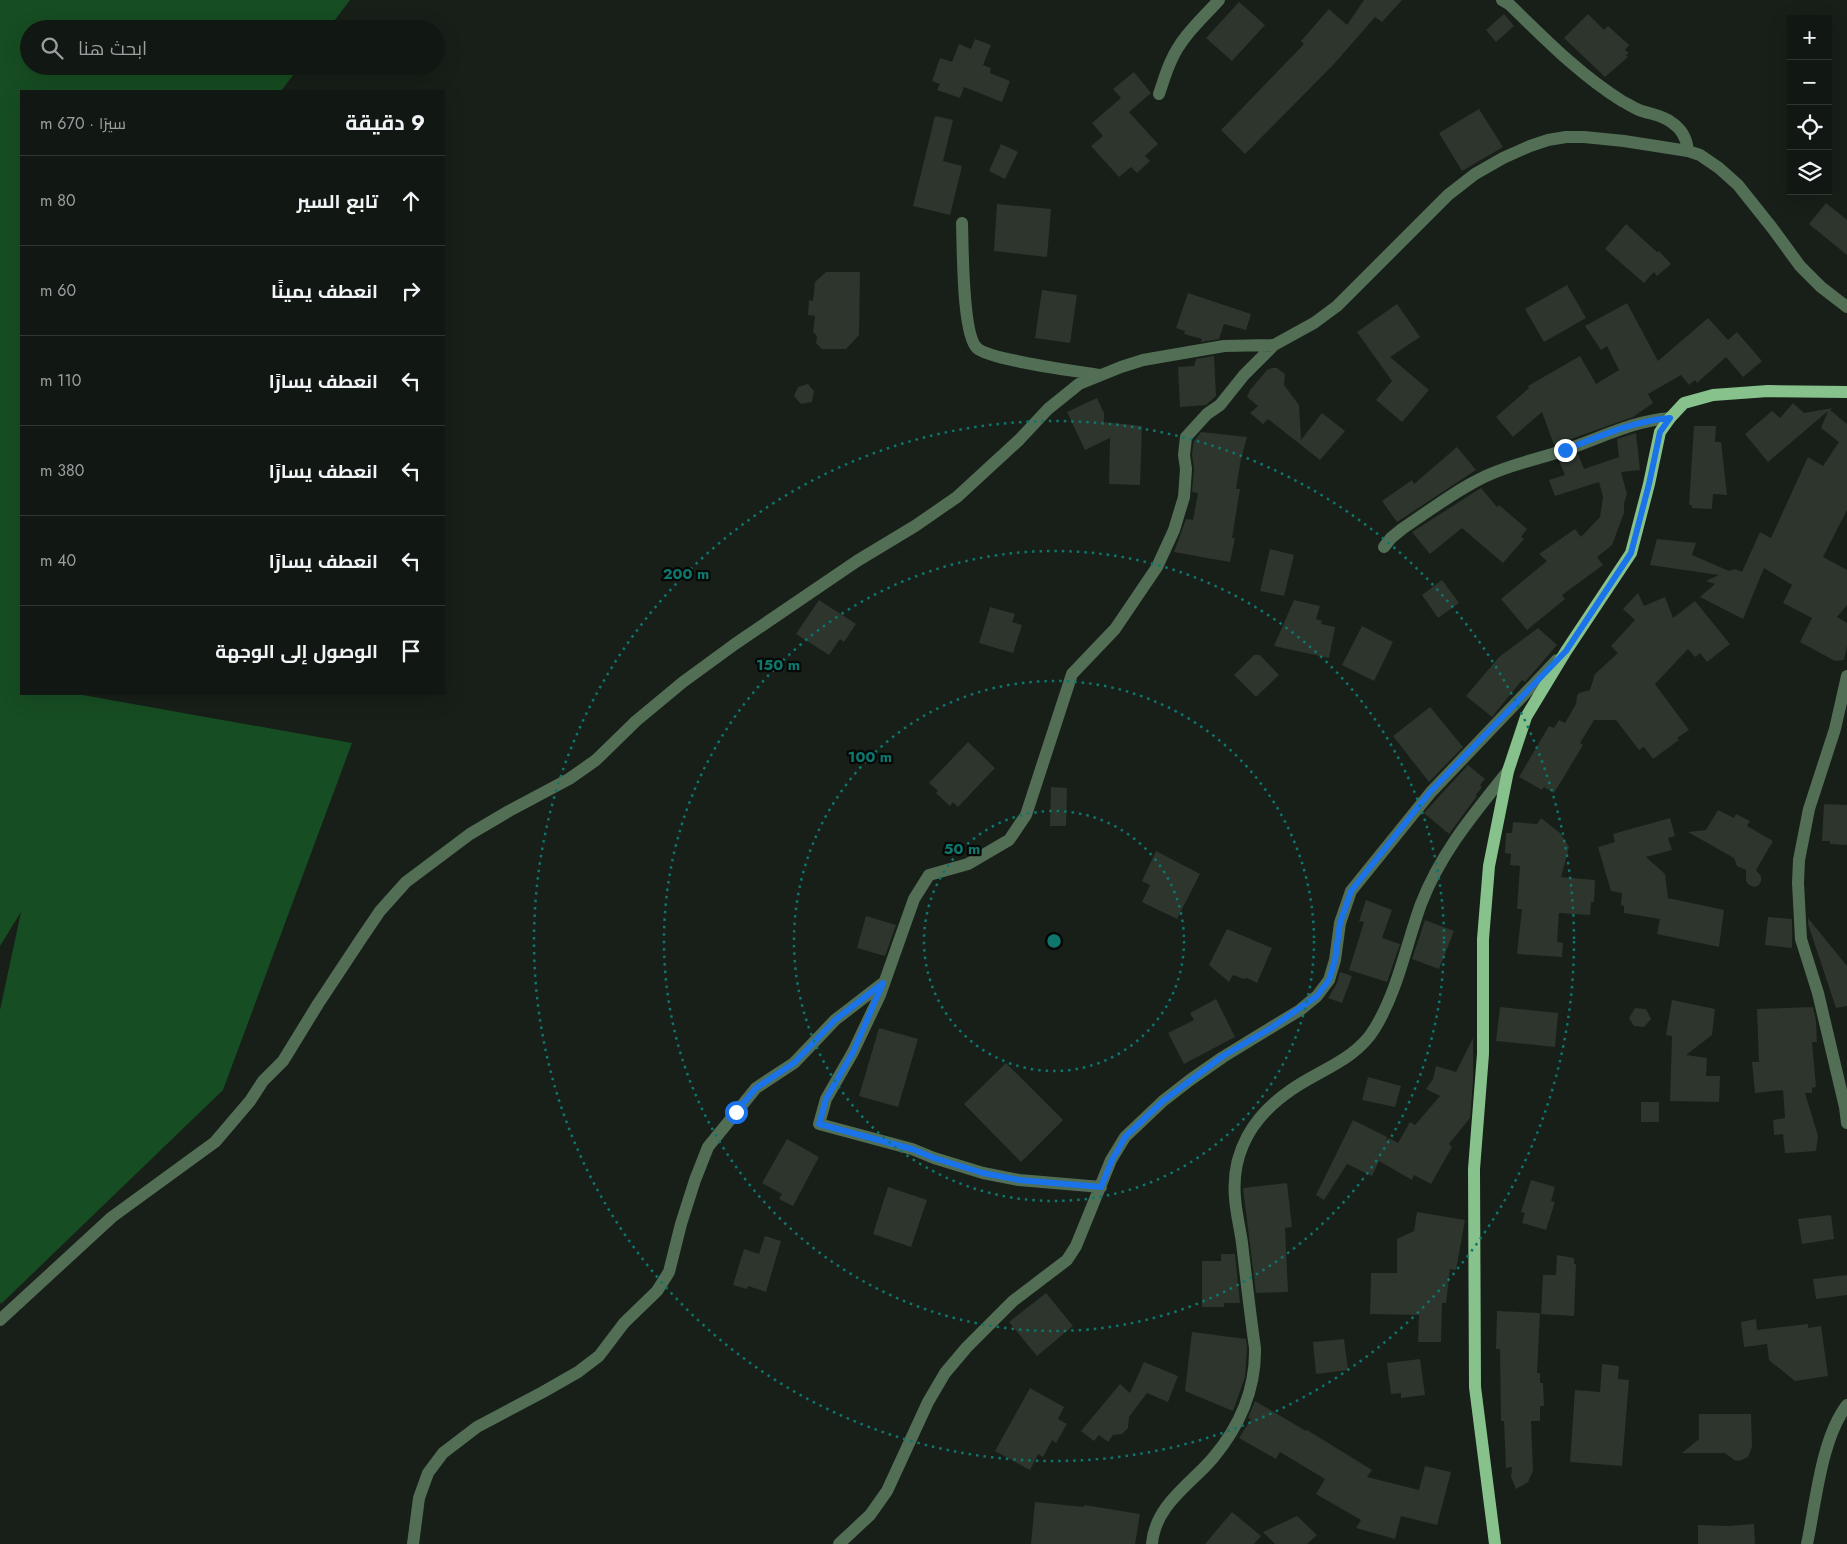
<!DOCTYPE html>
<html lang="ar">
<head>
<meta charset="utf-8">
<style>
	body { margin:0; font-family:Jost,Cairo,sans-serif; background:#1e2420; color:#f1f3f6; direction:rtl }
	.controls { position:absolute; right:15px; top:15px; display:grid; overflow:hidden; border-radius:0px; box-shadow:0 5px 20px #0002 }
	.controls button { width:45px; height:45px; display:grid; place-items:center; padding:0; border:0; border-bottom:1px solid #303632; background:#111712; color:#f1f3f6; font:25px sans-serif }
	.stop { position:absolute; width:15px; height:15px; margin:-11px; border:4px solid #1a73e8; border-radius:50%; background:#fff }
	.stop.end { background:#1a73e8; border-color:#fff; box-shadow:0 1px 5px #0008 }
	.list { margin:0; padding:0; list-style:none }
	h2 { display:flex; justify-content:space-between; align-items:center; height:65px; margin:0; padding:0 20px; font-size:21px }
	h2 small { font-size:16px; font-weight:400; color:#9c9f9f }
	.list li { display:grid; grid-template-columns:32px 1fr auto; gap:15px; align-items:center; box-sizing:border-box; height:90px; padding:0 20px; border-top:1px solid #303632 }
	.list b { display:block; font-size:19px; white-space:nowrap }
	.list em { font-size:16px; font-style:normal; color:#9c9f9f }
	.icon { flex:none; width:28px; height:28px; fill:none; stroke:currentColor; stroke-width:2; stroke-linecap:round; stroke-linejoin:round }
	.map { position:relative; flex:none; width:1847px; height:1544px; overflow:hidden; direction:ltr }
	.search { position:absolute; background:#111712; box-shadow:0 5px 20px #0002; left:20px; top:20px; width:425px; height:55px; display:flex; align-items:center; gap:12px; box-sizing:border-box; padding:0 18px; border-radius:28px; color:#9c9f9f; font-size:19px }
	.panel { position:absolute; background:#111712; box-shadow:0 5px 20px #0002; left:20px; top:90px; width:425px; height:605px; border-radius:0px; direction:rtl }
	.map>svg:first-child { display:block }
	.forest { fill:#174d22 }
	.building { fill:#2d352d }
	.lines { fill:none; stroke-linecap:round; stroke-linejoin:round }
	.minor { stroke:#526e55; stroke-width:12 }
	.major { stroke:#87c28d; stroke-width:12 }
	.route { stroke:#1a73e8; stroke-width:6 }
	.ring { fill:none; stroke:#0f766e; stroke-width:2.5; stroke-dasharray:2.5 5 }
	.centre { fill:#0f766e; stroke:#050805; stroke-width:2.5 }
	.ring-label { font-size:15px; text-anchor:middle; font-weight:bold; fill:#0f766e; stroke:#050805; stroke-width:4.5; stroke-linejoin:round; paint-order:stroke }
</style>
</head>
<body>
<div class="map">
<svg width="1847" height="1544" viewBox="0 0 1847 1544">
	<rect width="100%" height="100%" fill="#171f18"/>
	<path class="forest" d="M0 0H350L328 29H29V66H300L281 91H21V694H77L352 743 223 1090 1 1304 0 1302V1010L21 912 0 946Z"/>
	<path class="building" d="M1364 0H1402L1382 22 1375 17 1334 64 1245 154 1221 130 1304 44 1301 41 1329 9 1347 25Z
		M1239 2 1265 25 1232 61 1206 38Z
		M1504 14 1514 26 1496 42 1486 30Z
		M1588 14 1604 30 1608 26 1629 45 1625 50 1629 53 1626 55 1628 57 1605 77 1564 38Z
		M975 39 991 45 983 65 991 68 990 73 1010 81 1002 102 964 87 960 98 937 90 940 84 932 81 940 58 952 62 959 44 971 49Z
		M1134 72 1151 93 1129 112 1158 144 1145 156 1150 161 1137 173 1131 167 1119 177 1091 146 1103 136 1092 123 1121 98 1113 89Z
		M1479 109 1503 147 1462 171 1439 133Z
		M935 116 953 120 943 161 962 166 950 215 913 206Z
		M1001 144 1018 152 1005 179 989 171Z
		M1826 203 1847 220V255L1809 224Z
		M997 204 1051 209 1047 257 994 251Z
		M1626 224 1657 252 1659 251 1671 264 1657 276 1654 272 1644 283 1605 249Z
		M826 272H860L859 335 846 349H822L816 343 817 336 813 332 815 316 808 315 809 300 813 301 815 282Z
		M1567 285 1586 318 1544 342 1525 309Z
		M1042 290 1077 295 1070 343 1035 338Z
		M1188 293 1251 314 1246 330 1224 324 1219 339 1201 342 1202 339 1184 334 1185 331 1176 328Z
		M1627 303 1658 361 1708 318 1728 340 1737 332 1762 361 1743 377 1726 357 1697 383 1695 380 1689 385 1681 375 1648 394 1653 403 1633 417 1554 445 1542 412 1513 437 1496 417 1529 388 1528 386 1580 356 1596 384 1619 370 1607 346 1601 350 1585 326Z
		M1397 304 1420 337 1390 357 1429 390 1402 422 1376 400 1392 381 1357 332Z
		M1214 356 1216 396 1206 405 1180 407 1178 367 1194 366 1196 359Z
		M1272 368H1277L1285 374 1284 385 1299 405 1301 440 1322 413 1345 431 1320 460 1268 419 1263 424 1250 413 1258 406 1247 397 1250 390 1267 370Z
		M808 384 814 391 812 402 801 404 794 396 798 387Z
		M1097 398 1104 413V422L1142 426 1140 485 1109 484 1110 438 1085 450 1067 412Z
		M1793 403 1804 413 1833 408 1830 410 1847 424V510L1823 557 1847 570V605L1837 617 1847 623V646L1844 660 1835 661 1800 642 1812 618 1783 603 1792 585 1764 568 1743 619 1700 597 1715 584 1706 581 1719 575 1650 565 1657 539 1696 543 1692 555 1729 571 1735 569 1742 572 1760 532 1771 538 1808 457 1823 466 1839 442 1821 428 1828 411 1768 462 1745 434 1772 411 1780 418Z
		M1694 426H1716L1715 442H1721L1727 495 1713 494 1712 509 1692 508V505H1689Z
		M1201 432 1247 437 1241 459 1236 489H1240L1232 538H1235L1230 562 1174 552 1186 519 1193 520 1198 493 1192 492 1194 469 1192 454 1194 441Z
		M1636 433 1640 470 1621 472 1627 494 1624 503V513L1612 545 1597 557 1603 565 1562 595 1565 599 1527 630 1501 599 1547 561 1539 554 1575 529 1581 537 1600 517 1603 497 1599 482 1555 496 1549 480 1565 475 1559 461 1578 454 1584 469 1619 457 1617 439Z
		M1457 447 1476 470 1397 522 1382 501 1412 480 1414 484Z
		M1481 488 1497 507 1499 505 1527 529 1521 537 1524 539 1503 563 1462 528 1430 554 1412 532Z
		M1270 549 1294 555 1284 596 1260 591Z
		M1442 580 1459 603 1438 618 1422 595Z
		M1638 593 1644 606 1665 597 1673 618 1695 601 1730 644 1707 662 1700 653 1695 657 1688 649 1655 684 1689 730 1677 738 1679 740 1653 759 1644 747 1639 750 1616 720H1594L1580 743 1583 745 1554 793 1544 787 1542 790 1519 777 1549 726 1554 728 1559 720 1565 723 1576 704 1577 696 1579 693 1590 690 1595 674 1618 653 1611 646 1635 620 1623 609Z
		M819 600 856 624 844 642 840 639 829 655 796 634Z
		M1294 600 1320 606 1316 619 1322 621 1321 624 1335 627 1329 658 1274 646Z
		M990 607 1015 614 1012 622 1022 625 1013 653 979 643Z
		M1362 626 1393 642 1374 681 1342 665Z
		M1538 628 1557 645 1525 682 1522 680 1492 717 1466 696 1499 657Z
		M1254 655H1260L1279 675 1256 697 1234 675Z
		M1430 707 1463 747 1429 782 1393 736Z
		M968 742 995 768 958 807 953 802 950 806 936 793 938 791 929 783Z
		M1468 765 1485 779 1480 785 1482 787 1476 795 1477 796 1449 834 1424 813Z
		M1051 787 1067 788 1066 826H1050Z
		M1824 804 1847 805V845L1830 844V841H1822Z
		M1718 810 1734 818 1736 814 1750 821 1747 826 1773 841 1756 870 1761 876V881L1759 885 1754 887 1748 884 1746 881V870L1737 866 1734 858 1688 832 1706 830Z
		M1541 818 1560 833 1569 847 1561 877 1595 880 1594 902H1591L1590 915 1559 913 1557 942 1563 943 1562 957 1517 954 1522 909H1517L1520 866 1510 865 1511 854 1505 853 1506 833H1512L1513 822 1537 824Z
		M1670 818 1675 836 1668 838 1672 850 1646 857 1665 874 1668 898 1724 910 1719 947 1657 934 1660 919 1624 913V906L1621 905 1622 893 1611 891 1598 847 1615 842 1613 834Z
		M1156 851 1200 874 1177 919 1142 902 1150 885 1142 881Z
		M1366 900 1392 910 1382 938 1400 944 1387 982 1349 970 1364 922 1359 921Z
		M866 916 896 925 885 956 857 948Z
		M1768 917 1792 919V948L1765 945Z
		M1808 918 1847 966V1006L1836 1008 1808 924Z
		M1425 920 1454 931 1439 969 1412 959Z
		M1227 929 1272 948 1257 983 1247 978 1244 979 1233 975 1229 982 1209 965Z
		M1340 972 1352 976 1342 1003 1328 998 1337 983Z
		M1216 999 1235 1037 1184 1064 1168 1033 1194 1020 1190 1013Z
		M1672 1000 1715 1009 1712 1035 1686 1055 1707 1058 1706 1076H1720L1719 1102 1670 1101 1672 1036 1666 1035Z
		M1500 1007 1558 1013 1555 1047 1496 1041Z
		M1813 1007 1816 1021 1817 1042H1812L1816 1087 1812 1088V1093H1805L1818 1136 1816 1151 1788 1153H1785L1783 1134 1774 1135 1773 1120 1785 1118 1783 1090 1755 1093 1752 1062H1759L1757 1009Z
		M1635 1008 1646 1009 1651 1019 1644 1027 1634 1026 1629 1018Z
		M879 1028 918 1039 898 1107 859 1096Z
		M1473 1038V1081L1470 1118 1449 1144 1452 1147 1431 1184 1414 1175 1412 1180 1379 1161 1372 1176 1347 1164 1324 1200 1316 1195 1353 1120 1387 1137 1386 1141 1389 1138 1398 1143 1410 1122 1415 1125 1440 1096 1426 1089 1433 1079 1436 1066 1456 1072Z
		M1006 1063 1063 1120 1021 1162 964 1104Z
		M1368 1077 1401 1086 1395 1107 1362 1100Z
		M1641 1102H1659V1122H1641Z
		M787 1139 819 1157 793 1206 779 1199 782 1194 762 1183Z
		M1531 1180 1555 1187 1551 1201 1555 1202 1546 1230 1522 1223 1525 1213 1521 1212Z
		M1287 1183 1292 1227 1285 1228 1288 1292 1256 1293 1243 1188Z
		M888 1187 927 1200 911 1247 873 1234Z
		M1417 1212 1465 1220 1456 1270 1450 1269 1446 1303H1442L1441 1342H1418L1419 1315 1370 1314 1371 1273H1397V1239L1414 1231Z
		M1831 1215 1834 1239 1802 1244 1798 1219Z
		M765 1236 781 1241 766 1292 748 1286 747 1289 733 1285 744 1249 759 1254Z
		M1221 1254H1235L1240 1303H1224V1307H1202V1261H1221Z
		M1557 1255 1574 1258V1264H1576L1574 1316 1541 1314 1543 1275H1556Z
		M1847 1275V1295L1816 1299 1813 1279Z
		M1046 1293 1073 1326 1037 1356 1009 1322Z
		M1497 1311 1540 1313 1537 1373H1540V1383H1543L1544 1406H1540V1421H1531L1533 1471 1528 1482 1516 1489 1511 1477 1512 1467 1506 1468 1504 1421H1501L1500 1349H1496Z
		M1756 1319 1757 1330 1808 1324V1328L1821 1326 1828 1376 1795 1381 1769 1360 1767 1344 1744 1347 1741 1322Z
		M1192 1332 1246 1339 1247 1348 1245 1377 1233 1411 1185 1391Z
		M1344 1339 1348 1370 1316 1374 1313 1342Z
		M1420 1359 1425 1395 1401 1398V1393L1391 1394 1387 1363Z
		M1144 1362 1178 1376 1168 1402 1147 1393 1129 1417 1128 1428 1122 1434 1113 1435 1108 1442 1099 1435 1094 1441 1081 1431 1120 1384 1130 1393Z
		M1602 1364 1619 1366 1618 1379 1629 1380 1622 1466 1570 1462 1575 1390 1600 1392Z
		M1030 1388 1064 1407 1058 1419 1067 1424 1056 1443 1052 1440 1043 1457 1038 1454 1030 1470 995 1451Z
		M1255 1401 1306 1431 1307 1430 1372 1470 1367 1477 1419 1490 1425 1466 1451 1472 1437 1525 1401 1516 1395 1539 1356 1528 1361 1520 1316 1494 1325 1479 1280 1452 1276 1459 1239 1438 1251 1419 1248 1418Z
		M1699 1414H1751L1752 1447 1748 1457 1739 1461 1734 1460 1725 1453H1682L1699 1439Z
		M1035 1502 1084 1507V1505L1140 1514 1135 1544H1031Z
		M1232 1512 1261 1536 1254 1544H1205Z
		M1297 1516 1317 1535 1307 1544H1275L1263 1532Z
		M1754 1524 1755 1544H1698V1525L1728 1526Z"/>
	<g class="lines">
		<path class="minor" d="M1502 0 1509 4C1544 38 1580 75 1622 101 1628 104 1634 108 1639 110 1650 114 1662 115 1671 122 1682 129 1687 139 1688 151
			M1159 94C1163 83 1166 71 1171 61 1181 37 1202 19 1219 0
			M962 223C963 247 962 334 977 348 989 360 1077 371 1100 375
			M1384 547 1391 538 1402 529C1429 511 1456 490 1486 476 1511 464 1539 459 1565 450 1601 438 1632 421 1670 418
			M1847 676 1835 729 1809 809 1799 860 1798 883 1801 939 1818 993 1845 1107 1847 1123
			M1101 1187 1019 1180 983 1173 934 1158 912 1149 819 1124 826 1099 853 1052 880 995 914 899 929 875 968 864 1009 840 1026 815 1072 674 1115 629 1157 567 1174 530 1184 497 1186 469 1184 455 1186 437 1207 414 1220 405 1244 375 1274 345
			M0 1320 112 1217 215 1142 250 1101 263 1081 283 1061 318 1004 361 939 380 911 406 882 470 834 509 811 569 779 596 760 636 721 683 682 735 644 857 561 915 526 957 497 1019 440 1048 409 1079 384 1121 367 1143 360 1224 346 1274 345 1314 323 1337 306 1448 195 1475 174 1503 158 1530 146 1548 140 1566 137H1584L1624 141 1688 151 1700 155 1719 168 1738 185 1773 229 1800 266 1821 287 1847 307
			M413 1544 419 1498 428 1473 443 1453 477 1427 543 1392 578 1372 599 1356 624 1323 657 1291 669 1272 681 1224 695 1180 708 1147 756 1088 794 1063 835 1020 883 983
			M839 1544 870 1515 887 1491 928 1402 945 1373 967 1347 1013 1301 1067 1260 1076 1246 1111 1160 1125 1137 1163 1101 1190 1080 1223 1057 1300 1010 1317 996 1329 980 1335 960 1340 923 1351 891 1431 792 1557 660
			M1152 1544C1155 1505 1190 1485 1213 1458 1239 1427 1256 1389 1255 1348 1250 1313 1246 1278 1242 1243 1240 1228 1236 1213 1235 1198 1231 1152 1253 1116 1291 1090 1319 1070 1356 1060 1375 1028 1398 990 1406 945 1421 904 1441 852 1474 814 1508 771
			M1807 1544C1816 1502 1821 1439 1847 1405"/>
		<path class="major" d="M1495 1544 1475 1387 1474 1169 1483 1054V939L1489 866 1508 771 1526 717 1566 651 1631 553 1649 484 1660 432 1670 418 1684 403 1713 395 1768 391 1847 392"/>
	</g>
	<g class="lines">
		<path class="route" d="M736 1112 756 1088 794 1063 835 1020 883 983 853 1052 826 1099 819 1124 912 1149 934 1158 983 1173 1019 1180 1101 1187 1112 1160 1125 1137 1163 1101 1223 1056 1271 1028 1317 996 1329 980 1335 960 1340 923 1351 891 1430 792 1566 651 1631 553 1649 484 1660 432 1670 418C1633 421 1600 436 1565 450"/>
	</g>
	<g class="ring">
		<circle cx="1054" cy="941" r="130"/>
		<circle cx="1054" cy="941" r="260"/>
		<circle cx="1054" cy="941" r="390"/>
		<circle cx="1054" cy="941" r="520"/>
	</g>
	<circle cx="1054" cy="941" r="8" class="centre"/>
	<g class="ring-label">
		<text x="686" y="579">200 m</text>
		<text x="778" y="670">150 m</text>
		<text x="870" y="762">100 m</text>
		<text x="962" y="854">50 m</text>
	</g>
</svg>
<div class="controls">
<button>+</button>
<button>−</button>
<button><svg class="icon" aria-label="locate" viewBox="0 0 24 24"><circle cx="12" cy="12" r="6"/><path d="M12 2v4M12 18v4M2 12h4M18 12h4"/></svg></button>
<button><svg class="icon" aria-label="layers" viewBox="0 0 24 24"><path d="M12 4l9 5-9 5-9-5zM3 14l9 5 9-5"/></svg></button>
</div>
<div class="stop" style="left:736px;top:1112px"></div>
<div class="stop end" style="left:1565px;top:450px"></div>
<div class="search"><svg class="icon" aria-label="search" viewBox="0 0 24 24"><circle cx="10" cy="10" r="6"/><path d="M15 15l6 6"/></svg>ابحث هنا</div>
<section class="panel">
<h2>9 دقيقة<small>سيرًا · 670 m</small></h2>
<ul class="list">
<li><svg class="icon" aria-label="ahead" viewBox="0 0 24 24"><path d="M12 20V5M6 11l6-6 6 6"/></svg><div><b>تابع السير</b></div><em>80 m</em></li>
<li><svg class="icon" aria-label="right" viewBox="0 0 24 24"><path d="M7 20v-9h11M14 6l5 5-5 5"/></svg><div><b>انعطف يمينًا</b></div><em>60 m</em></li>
<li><svg class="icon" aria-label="left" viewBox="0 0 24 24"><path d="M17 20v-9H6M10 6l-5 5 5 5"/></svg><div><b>انعطف يسارًا</b></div><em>110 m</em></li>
<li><svg class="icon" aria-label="left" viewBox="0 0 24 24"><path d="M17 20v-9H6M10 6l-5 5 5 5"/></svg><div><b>انعطف يسارًا</b></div><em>380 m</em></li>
<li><svg class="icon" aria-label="left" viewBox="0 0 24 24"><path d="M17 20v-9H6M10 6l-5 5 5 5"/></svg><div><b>انعطف يسارًا</b></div><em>40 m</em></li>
<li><svg class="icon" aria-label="arrive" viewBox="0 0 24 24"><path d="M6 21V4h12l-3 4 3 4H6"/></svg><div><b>الوصول إلى الوجهة</b></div></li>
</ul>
</section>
</div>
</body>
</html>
